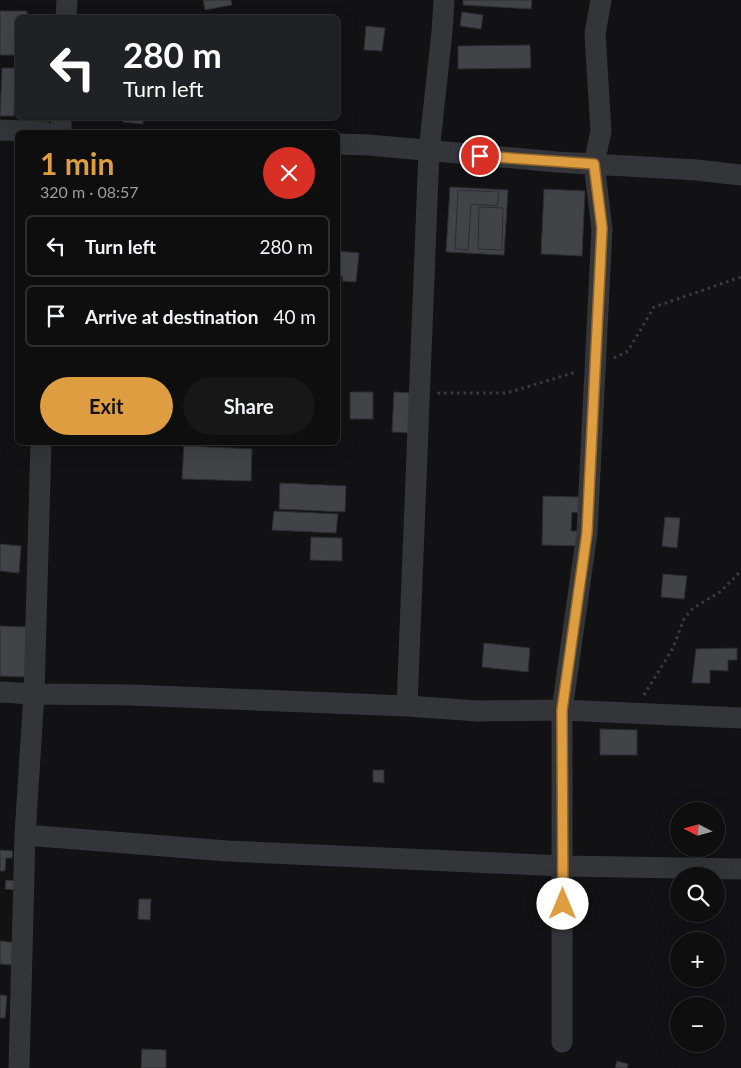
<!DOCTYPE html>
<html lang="en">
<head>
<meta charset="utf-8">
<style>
	body { margin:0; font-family:Lato,sans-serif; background:#171718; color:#f1f3f6; height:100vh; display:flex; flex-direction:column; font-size:19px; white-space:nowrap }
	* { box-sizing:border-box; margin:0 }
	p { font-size:16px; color:#9b9c9e }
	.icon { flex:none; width:28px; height:28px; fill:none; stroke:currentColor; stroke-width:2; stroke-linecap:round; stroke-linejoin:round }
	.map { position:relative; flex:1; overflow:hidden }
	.panel { position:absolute; left:15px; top:130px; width:325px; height:315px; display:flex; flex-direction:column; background:#0e0e0f; border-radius:8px; box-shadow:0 5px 20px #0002,0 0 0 1px #2e2e2f }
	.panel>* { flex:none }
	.top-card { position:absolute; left:15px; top:15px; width:325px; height:105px; border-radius:8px; box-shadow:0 5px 20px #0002,0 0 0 1px #2e2e2f; background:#202124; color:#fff; overflow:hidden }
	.needle { width:32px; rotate:276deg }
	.tools { position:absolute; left:670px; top:802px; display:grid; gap:10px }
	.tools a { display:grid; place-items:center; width:55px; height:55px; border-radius:50%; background:#0e0e0f; box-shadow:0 5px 20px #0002,0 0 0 1px #2e2e2f; font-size:25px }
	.pin { position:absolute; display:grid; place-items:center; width:42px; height:42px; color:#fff; margin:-21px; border:2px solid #fff; border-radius:50%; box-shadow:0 1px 5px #0007 }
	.me { position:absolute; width:55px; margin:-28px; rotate:0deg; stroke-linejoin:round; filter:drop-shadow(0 0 4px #0008) }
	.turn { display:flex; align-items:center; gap:18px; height:105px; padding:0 25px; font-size:22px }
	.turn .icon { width:65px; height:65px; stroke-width:2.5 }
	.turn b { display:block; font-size:35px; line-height:42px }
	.round { display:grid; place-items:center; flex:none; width:52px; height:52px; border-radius:26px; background:#171718 }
	.head { display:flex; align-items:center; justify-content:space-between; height:85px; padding:0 25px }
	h1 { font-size:30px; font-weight:700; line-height:38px; color:#de9d40 }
	.button { display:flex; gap:10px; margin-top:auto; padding:10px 25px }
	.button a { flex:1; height:58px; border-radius:30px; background:#de9d40; color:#111; font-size:20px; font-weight:700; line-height:58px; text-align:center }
	.button a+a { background:#171718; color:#f1f3f6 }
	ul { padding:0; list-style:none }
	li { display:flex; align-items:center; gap:15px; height:62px; margin:0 10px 8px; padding:0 15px; border:2px solid #2e2e2f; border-radius:8px }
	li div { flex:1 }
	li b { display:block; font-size:19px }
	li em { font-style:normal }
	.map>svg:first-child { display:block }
</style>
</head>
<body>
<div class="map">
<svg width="741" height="1068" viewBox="0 0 741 1068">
	<rect width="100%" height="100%" fill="#121214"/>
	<path fill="#414347" stroke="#2d2d2f" d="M203,0H231L232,5L205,10Z
		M463,0H532L531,9L463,5Z
		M0,11H27V18H18V55H0Z
		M462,12L483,15L481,29L460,26Z
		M366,26L385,28L382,51L364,50Z
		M530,45L531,68L458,69V46Z
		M2,68H15L14,116H0Z
		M36,118H49V122L36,121Z
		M123,118H143V124L123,122Z
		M450,187L508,190L504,255L446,252Z
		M544,189L585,191L582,256L541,254Z
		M458,190L499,192L497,206L471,204L468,250L455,249Z
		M479,207L503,208L502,250L478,249Z
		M338,251L359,253L356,282L342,281L343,277L338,276Z
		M350,392H373V419H350Z
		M394,392L411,393L409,433L392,432Z
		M184,446L252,449L251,481L182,479Z
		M280,483L346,486L345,512L279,509Z
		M543,496L580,497V513L572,512L571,531H579L578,546L542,545Z
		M274,511L338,514L336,533L272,530Z
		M665,517L680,518L677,548L662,546Z
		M311,537L342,538V561L310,560Z
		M0,544L21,546L19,573L0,571Z
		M663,574L687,576L684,599L661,597Z
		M0,626L27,627L25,677L0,676Z
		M484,643L530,648L528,672L482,667Z
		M737,648V660H728V671L710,670V683H692L696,649Z
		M600,729L637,730V755H600Z
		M373,770H384V783L373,782Z
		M0,850L13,851L12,858H6L5,871H0Z
		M6,880L17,881L16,890L5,889Z
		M139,899H151L150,920L138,919Z
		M0,941L18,943L16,965L0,964Z
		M0,995L7,996L5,1018H0Z
		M142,1049L166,1050V1068H141Z
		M617,1061L628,1064L627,1068H615Z"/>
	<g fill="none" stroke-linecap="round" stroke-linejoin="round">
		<path stroke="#3a3c3f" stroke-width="3" stroke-dasharray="2.5 4" stroke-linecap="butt" d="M614,358L628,351L654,307L741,277
			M438,394L439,393H507L576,372
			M644,695L673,648L684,619L693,608L720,592L741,571"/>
		<path stroke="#343538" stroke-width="21" d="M66,18L67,0
			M0,130L44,132
			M61,132V118
			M338,144L369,145L557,162L697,170L741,175
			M0,692L34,694L132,695L407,706L477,711L562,710L741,718
			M407,706L429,151L442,32L444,0
			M25,835L227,851L563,866L741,869
			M562,1042V710L587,533L602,229L594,164L601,131L595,34L601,0
			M19,1068L25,835L34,694L41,442"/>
	</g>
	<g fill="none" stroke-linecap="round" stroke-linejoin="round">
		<defs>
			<path id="route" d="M480,156L594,164L602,228L587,533L562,710L563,904"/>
		</defs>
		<use href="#route" stroke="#90662a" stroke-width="12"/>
		<use href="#route" stroke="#de9d40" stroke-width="9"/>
	</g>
</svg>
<div class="tools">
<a><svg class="needle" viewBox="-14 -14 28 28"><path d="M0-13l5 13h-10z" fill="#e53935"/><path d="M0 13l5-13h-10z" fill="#9b9c9e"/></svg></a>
<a><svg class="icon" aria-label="search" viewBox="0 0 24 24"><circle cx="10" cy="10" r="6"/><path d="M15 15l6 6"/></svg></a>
<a>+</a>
<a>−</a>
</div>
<div class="pin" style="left:480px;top:156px;background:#d93025"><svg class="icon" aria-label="arrive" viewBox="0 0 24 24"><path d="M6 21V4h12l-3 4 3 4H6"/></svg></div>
<svg class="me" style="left:563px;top:904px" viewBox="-20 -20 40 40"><circle r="19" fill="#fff"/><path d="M0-13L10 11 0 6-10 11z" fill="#de9d40"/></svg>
<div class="top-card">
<div class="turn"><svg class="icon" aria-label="left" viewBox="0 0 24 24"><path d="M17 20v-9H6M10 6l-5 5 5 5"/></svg><div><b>280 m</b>Turn left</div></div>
</div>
<section class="panel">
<div class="head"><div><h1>1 min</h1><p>320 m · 08:57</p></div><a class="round" style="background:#d93025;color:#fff"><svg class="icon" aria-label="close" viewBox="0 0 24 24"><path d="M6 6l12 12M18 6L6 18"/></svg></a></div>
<ul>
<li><svg class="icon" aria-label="left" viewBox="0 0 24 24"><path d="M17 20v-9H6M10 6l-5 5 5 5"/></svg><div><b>Turn left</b></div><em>280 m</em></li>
<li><svg class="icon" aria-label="arrive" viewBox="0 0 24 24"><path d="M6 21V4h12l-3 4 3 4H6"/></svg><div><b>Arrive at destination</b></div><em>40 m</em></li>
</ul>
<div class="button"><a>Exit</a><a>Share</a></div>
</section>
</div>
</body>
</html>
